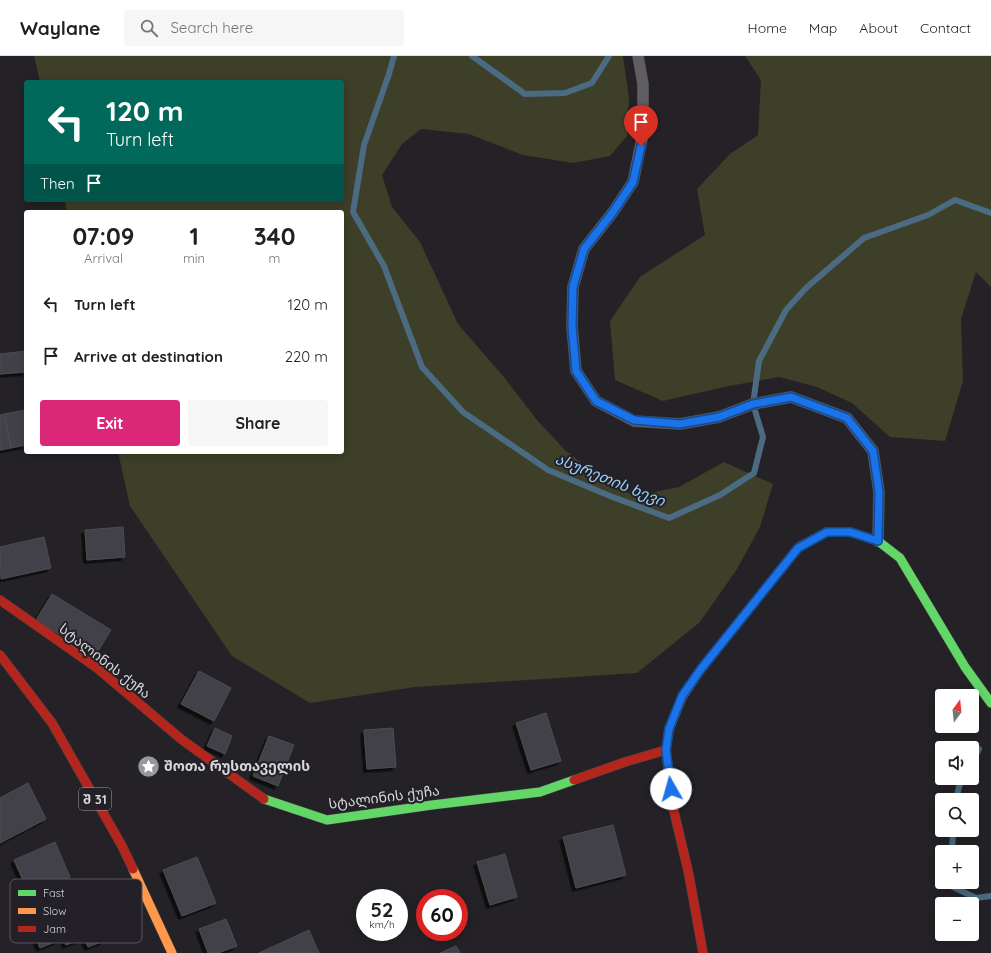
<!DOCTYPE html>
<html lang="en">
<head>
<meta charset="utf-8">
<style>
	body { margin:0; font-family:Quicksand,"Noto Sans Georgian",sans-serif; background:#f6f6f6; color:#202124; height:100vh; display:flex; flex-direction:column; font-size:15px; white-space:nowrap }
	* { box-sizing:border-box; margin:0 }
	p { font-size:13px; color:#757577 }
	.icon { flex:none; width:22px; height:22px; fill:none; stroke:currentColor; stroke-width:2; stroke-linecap:round; stroke-linejoin:round }
	.map { position:relative; flex:1; overflow:hidden }
	.details { position:absolute; left:24px; top:154px; width:320px; height:244px; display:flex; flex-direction:column; background:#fff; border-radius:4px; box-shadow:0 2px 10px #0003 }
	.details>* { flex:none }
	.top-card { position:absolute; left:24px; top:24px; width:320px; height:122px; border-radius:4px; box-shadow:0 2px 10px #0003; background:#00695c; color:#fff; overflow:hidden }
	.needle { width:26px; rotate:15deg }
	.fabs { position:absolute; left:935px; top:633px; display:grid; gap:8px }
	.fabs a { display:grid; place-items:center; width:44px; height:44px; border-radius:4px; background:#fff; box-shadow:0 2px 10px #0003; font-size:20px }
	.speed { position:absolute; left:356px; top:833px; display:flex; gap:8px; font-size:20px; font-weight:700; text-align:center }
	.speed>* { display:grid; place-content:center; width:52px; height:52px; border-radius:50%; background:#fff; box-shadow:0 2px 10px #0003; line-height:1 }
	.speed small { font-size:10px; font-weight:400 }
	.speed .limit { border:6px solid #d22; background:#fff; color:#111 }
	.pin { position:absolute; display:grid; place-items:center; width:34px; height:34px; color:#fff; margin:-41px -17px; border-radius:50% 50% 50% 0; rotate:-45deg; box-shadow:0 0 4px #0007 }
	.pin .icon { rotate:45deg }
	.me { position:absolute; width:44px; margin:-22px; rotate:353deg; stroke-linejoin:round; filter:drop-shadow(0 0 3px #0008) }
	.turn { display:flex; align-items:center; gap:14px; height:84px; padding:0 16px; font-size:18px }
	.turn .icon { width:52px; height:52px; stroke-width:2.5 }
	.turn b { display:block; font-size:28px; line-height:34px }
	.then { display:flex; align-items:center; height:38px; padding:0 16px; background:#0003; gap:8px; font-size:15px }
	.eta { display:flex; justify-content:space-evenly; align-items:center; height:68px; text-align:center }
	.eta b { font-size:24px; font-weight:700; line-height:28px }
	.action { display:flex; gap:8px; margin-top:auto; padding:8px 16px }
	.action a { flex:1; height:46px; border-radius:4px; background:#db2777; color:#fff; font-size:16px; font-weight:700; line-height:46px; text-align:center }
	.action a+a { background:#f6f6f6; color:#202124 }
	ul { padding:0; list-style:none }
	li { display:flex; align-items:center; gap:12px; height:52px; padding:0 16px }
	li div { flex:1 }
	li b { display:block; font-size:15px }
	li em { font-style:normal }
	header { display:flex; align-items:center; gap:24px; box-sizing:border-box; height:56px; padding:0 20px; background:#fff; border-bottom:1px solid #e0e0e0 }
	header strong { font-size:19px }
	nav { display:flex; gap:22px; margin-inline-start:auto; font-size:14px }
	.search { width:280px; height:36px; background:#f6f6f6; display:flex; align-items:center; gap:10px; box-sizing:border-box; padding:0 14px; border-radius:4px; color:#757577; font-size:15px }
	.map>svg:first-child { display:block }
</style>
</head>
<body>
<header>
<strong>Waylane</strong>
<div class="search"><svg class="icon" aria-label="search" viewBox="0 0 24 24"><circle cx="10" cy="10" r="6"/><path d="M15 15l6 6"/></svg>Search here</div>
<nav><a>Home</a><a>Map</a><a>About</a><a>Contact</a></nav>
</header>
<div class="map">
<svg width="991" height="897" viewBox="0 0 991 897">
	<defs>
		<filter id="shadow"><feDropShadow dx="-3.5" dy="3.5" stdDeviation="0" flood-color="#0009"/></filter>
	</defs>
	<rect width="100%" height="100%" fill="#242226"/>
	<path fill="#3d3f28" d="M34,0H623L629,42L627,80L610,100L573,107L523,99L469,78L421,73L402,88L382,119L392,151L420,186L458,268L503,320L537,364L565,394L607,427L635,440L679,431L724,406L773,428L760,471L737,513L700,566L637,617L415,631L310,647L232,600L130,450L118,396H342V156H67L65,144H342V26H40Z
		M745,0H991V231L976,216L961,263L963,325L945,385L890,381L852,347L817,331L779,321L724,331L663,345L615,324L610,265L640,221L705,179L697,133L730,98L758,79L761,24Z"/>
	<g fill="none" stroke-linecap="round" stroke-linejoin="round">
		<path stroke="#4b6b82" stroke-width="6" d="M394,0L389,18L364,89L353,156L384,210L422,311L463,356L548,414L610,440L669,462L720,439L754,417L763,381L753,348L759,305L786,254L806,232L864,182L928,159L955,144L991,157
			M472,0L525,38L565,37L592,27L609,0
			M972,706L979,693
			M956,744L959,731L963,722
			M952,796L953,774
			M951,826V830L976,842L991,840"/>
	</g>
	<path fill="#423f48" stroke="#4e4d50" filter="url(#shadow)" d="M26,295V316L0,318V298Z
		M26,354V389L11,392L4,358Z
		M4,358L11,392L0,394V359Z
		M123,471L125,501L87,504L85,474Z
		M44,481L51,512L1,523L0,491Z
		M52,538L111,574L95,600L36,564Z
		M199,615L231,632L214,665L181,648Z
		M546,657L561,705L531,714L516,667Z
		M215,672L232,680L225,698L207,690Z
		M393,672L396,711L367,713L364,674Z
		M269,680L294,689L278,730L253,720Z
		M28,727L46,763L0,787V742Z
		M613,769L626,819L576,832L563,781Z
		M55,786L70,821L29,838L14,804Z
		M505,798L517,841L490,849L477,806Z
		M197,801L216,847L182,860L163,814Z
		M88,843L104,885L88,891L84,882L66,889L64,882L40,892L29,866Z
		M226,863L237,890L218,897H208L199,873Z
		M309,874L319,897H259Z
		M456,890L460,897H440Z"/>
	<g fill="none" stroke-linecap="round" stroke-linejoin="round">
		<defs>
			<path id="lane" d="M638,0L643,28V78L633,126L613,156L584,193L573,231L572,270L576,315L596,345L634,365L680,368L719,361L753,348L791,341L847,362L873,395L879,436L878,485"/>
			<path id="fast" d="M801,490L827,476H850L878,485L900,502L965,611L991,647
				M264,743L327,764L432,749L540,736L574,724"/>
			<path id="slow" d="M669,719L666,694L669,673L682,641L701,613L798,492L801,490
				M133,813L172,897"/>
			<path id="jam" d="M0,544L97,612L181,683L264,743
				M0,599L52,667L122,790L133,813
				M669,719L672,747L689,819L703,897
				M574,724L625,706L666,694"/>
		</defs>
		<use href="#lane" stroke="#414043" stroke-width="12"/>
		<use href="#fast" stroke="#414043" stroke-width="10"/>
		<use href="#slow" stroke="#414043" stroke-width="10"/>
		<use href="#jam" stroke="#414043" stroke-width="10"/>
		<use href="#lane" stroke="#605e62" stroke-width="11"/>
		<use href="#fast" stroke="#63d668" stroke-width="9"/>
		<use href="#slow" stroke="#ff974d" stroke-width="9"/>
		<use href="#jam" stroke="#b3261e" stroke-width="9"/>
	</g>
	<g fill="none" stroke-linecap="round" stroke-linejoin="round">
		<defs>
			<path id="route" d="M641,90L633,126L613,156L584,193L573,231L572,270L576,315L596,345L634,364L680,368L719,361L753,348L791,341L847,362L873,395L879,436L878,485L850,476H827L798,492L701,613L682,640L669,673L666,694L671,733"/>
		</defs>
		<use href="#route" stroke="#114b97" stroke-width="10"/>
		<use href="#route" stroke="#1a73e8" stroke-width="7"/>
	</g>
	<defs>
		<symbol id="sight-disc" viewBox="-11 -11 22 22"><circle r="9.5" fill="#98979b" stroke="#232127"/><path d="M0-6L1.8-2.2L6-1.7L2.9 1.2L3.7 5.4L0 3.3L-3.7 5.4L-2.9 1.2L-6-1.7L-1.8-2.2Z" fill="#fff"/></symbol>
	</defs>
	<g fill-rule="evenodd">
		<use href="#sight-disc" x="136" y="698" width="25" height="25"/>
	</g>
	<g text-anchor="middle" stroke-width="4" stroke-linejoin="round" paint-order="stroke">
		<rect fill="#232127" stroke="#a1a0a4" stroke-width="1" x="79" y="732" width="32" height="22" rx="3"/>
		<g font-size="13" font-weight="bold" fill="#d7d6da">
			<text x="95" y="748">შ 31</text>
		</g>
		<g font-size="14" fill="#d7d6da" stroke="#232127">
			<text transform="translate(105 605) rotate(38)" y="5">სტალინის ქუჩა</text>
			<text transform="translate(384 741) rotate(-7)" y="5">სტალინის ქუჩა</text>
		</g>
		<g font-size="14" font-weight="bold" fill="#d7d6da" stroke="#232127" text-anchor="start">
			<text x="164" y="715">შოთა რუსთაველის</text>
		</g>
		<g font-size="15" font-style="italic" fill="#97d3fe" stroke="#232127">
			<text transform="translate(610 424) rotate(22)" y="5">ასურეთის ხევი</text>
		</g>
	</g>
	<rect x="10" y="823" width="132" height="64" rx="6" fill="#232127" stroke="#59575d" stroke-width="1"/>
	<rect x="18" y="834" width="18" height="6" fill="#63d668"/>
	<rect x="18" y="852" width="18" height="6" fill="#ff974d"/>
	<rect x="18" y="870" width="18" height="6" fill="#b3261e"/>
	<g font-size="11" fill="#d7d6da">
		<text x="43" y="841">Fast</text>
		<text x="43" y="859">Slow</text>
		<text x="43" y="877">Jam</text>
	</g>
</svg>
<div class="fabs">
<a><svg class="needle" viewBox="-14 -14 28 28"><path d="M0-13l5 13h-10z" fill="#e53935"/><path d="M0 13l5-13h-10z" fill="#757577"/></svg></a>
<a><svg class="icon" aria-label="sound" viewBox="0 0 24 24"><path d="M4 9h4l5-4v14l-5-4H4zM17 9q2 3 0 6"/></svg></a>
<a><svg class="icon" aria-label="search" viewBox="0 0 24 24"><circle cx="10" cy="10" r="6"/><path d="M15 15l6 6"/></svg></a>
<a>+</a>
<a>−</a>
</div>
<div class="speed"><div>52<small>km/h</small></div><div class="limit">60</div></div>
<div class="pin" style="left:641px;top:90px;background:#d93025"><svg class="icon" aria-label="arrive" viewBox="0 0 24 24"><path d="M6 21V4h12l-3 4 3 4H6"/></svg></div>
<svg class="me" style="left:671px;top:733px" viewBox="-20 -20 40 40"><circle r="19" fill="#fff"/><path d="M0-13L10 11 0 6-10 11z" fill="#1a73e8"/></svg>
<div class="top-card">
<div class="turn"><svg class="icon" aria-label="left" viewBox="0 0 24 24"><path d="M17 20v-9H6M10 6l-5 5 5 5"/></svg><div><b>120 m</b>Turn left</div></div>
<div class="then">Then<svg class="icon" aria-label="arrive" viewBox="0 0 24 24"><path d="M6 21V4h12l-3 4 3 4H6"/></svg></div>
</div>
<section class="details">
<div class="eta">
<div><b>07:09</b><p>Arrival</p></div>
<div><b>1</b><p>min</p></div>
<div><b>340</b><p>m</p></div>
</div>
<ul>
<li><svg class="icon" aria-label="left" viewBox="0 0 24 24"><path d="M17 20v-9H6M10 6l-5 5 5 5"/></svg><div><b>Turn left</b></div><em>120 m</em></li>
<li><svg class="icon" aria-label="arrive" viewBox="0 0 24 24"><path d="M6 21V4h12l-3 4 3 4H6"/></svg><div><b>Arrive at destination</b></div><em>220 m</em></li>
</ul>
<div class="action"><a>Exit</a><a>Share</a></div>
</section>
</div>
</body>
</html>
